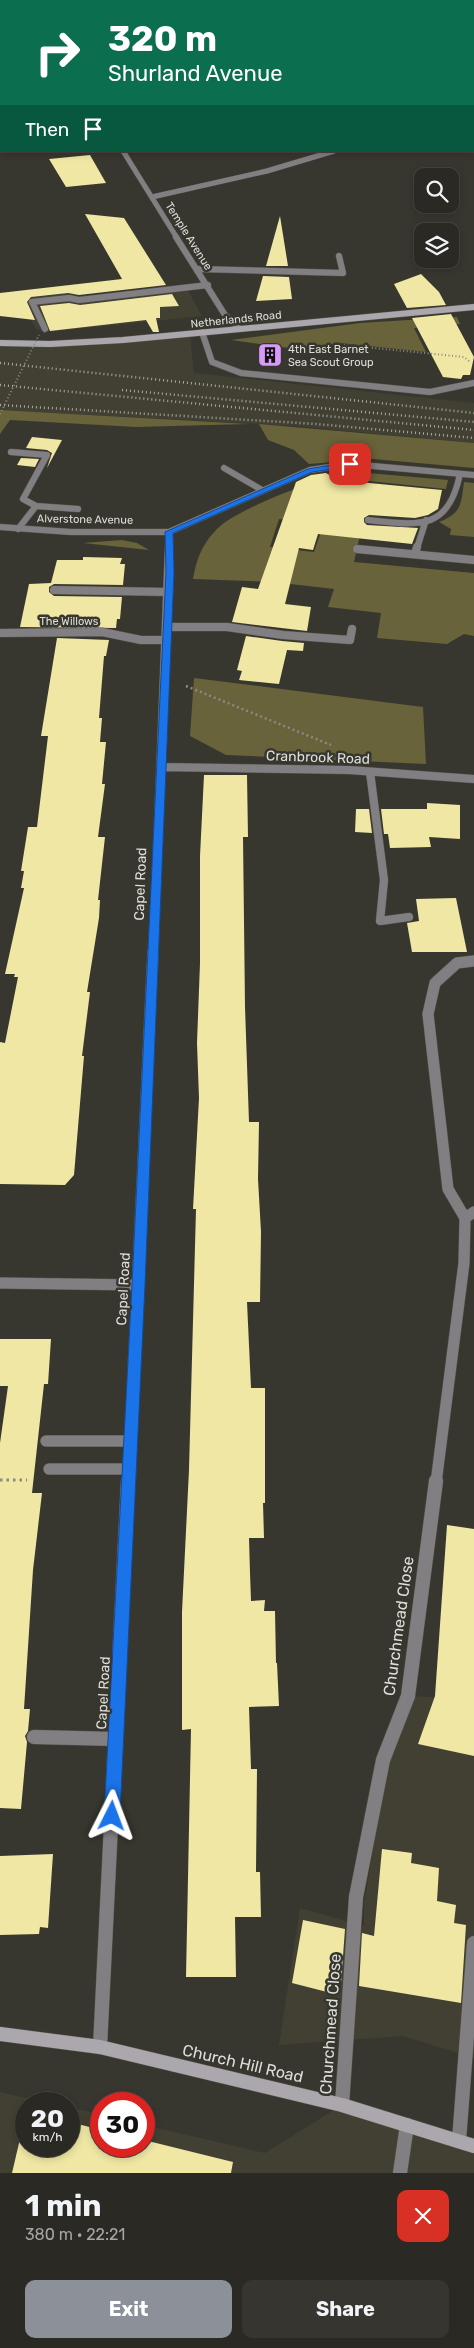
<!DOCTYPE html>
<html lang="en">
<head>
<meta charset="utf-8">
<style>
	body { margin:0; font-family:Rubik,sans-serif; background:#363530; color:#f1f3f6; height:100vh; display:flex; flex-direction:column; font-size:19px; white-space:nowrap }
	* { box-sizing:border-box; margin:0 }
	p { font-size:16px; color:#a5a6a6 }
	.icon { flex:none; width:28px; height:28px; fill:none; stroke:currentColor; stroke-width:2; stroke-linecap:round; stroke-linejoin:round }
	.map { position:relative; height:2173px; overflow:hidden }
	.sheet { display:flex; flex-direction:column; background:#2a2923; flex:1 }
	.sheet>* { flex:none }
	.guide { position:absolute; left:0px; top:0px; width:475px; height:152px; box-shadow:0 2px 8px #0003,0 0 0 1px #464541; background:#0b6e4f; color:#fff; overflow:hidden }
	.fabs { position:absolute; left:414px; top:168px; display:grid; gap:10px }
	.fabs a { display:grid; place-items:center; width:45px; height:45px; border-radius:10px; background:#2a2923; box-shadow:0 2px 8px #0003,0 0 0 1px #464541; font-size:25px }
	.speed { position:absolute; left:15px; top:2092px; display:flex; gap:10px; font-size:25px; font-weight:700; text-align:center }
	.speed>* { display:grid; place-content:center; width:65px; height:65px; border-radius:50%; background:#2a2923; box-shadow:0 2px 8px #0003,0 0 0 1px #464541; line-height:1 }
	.speed small { font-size:12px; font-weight:400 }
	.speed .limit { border:8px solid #d22; background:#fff; color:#111 }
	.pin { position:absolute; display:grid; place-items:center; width:42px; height:42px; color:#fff; margin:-21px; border-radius:10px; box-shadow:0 2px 8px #0006 }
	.me { position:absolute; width:55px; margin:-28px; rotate:3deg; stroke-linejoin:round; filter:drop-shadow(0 0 4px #0008) }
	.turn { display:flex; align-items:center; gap:18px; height:105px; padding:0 25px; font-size:22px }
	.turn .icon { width:65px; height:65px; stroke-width:2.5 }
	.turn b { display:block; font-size:35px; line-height:42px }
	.then { display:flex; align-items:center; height:48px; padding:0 25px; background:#0003; gap:10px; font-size:19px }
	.round { display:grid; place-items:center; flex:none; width:52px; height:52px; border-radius:10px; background:#363530 }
	.head { display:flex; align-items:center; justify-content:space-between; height:85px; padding:0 25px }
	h1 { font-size:30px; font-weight:700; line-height:38px }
	.primary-button { display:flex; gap:10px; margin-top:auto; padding:10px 25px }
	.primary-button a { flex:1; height:58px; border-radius:10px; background:#8c9099; color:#fff; font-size:20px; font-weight:700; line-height:58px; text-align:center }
	.primary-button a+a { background:#363530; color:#f1f3f6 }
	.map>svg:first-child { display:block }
</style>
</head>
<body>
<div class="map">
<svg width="474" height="2173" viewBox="0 0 474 2173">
	<rect width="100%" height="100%" fill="#38372f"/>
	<path fill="#424032" d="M66,285L69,296L78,297L185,285L202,316L47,332L36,329L14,291Z
		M190,334L194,373L474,403V443L296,426L0,410V343L44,345Z
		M413,1696L474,1700V2058L403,2036L279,2045L300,1908L364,1926V1905L387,1763Z
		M0,2092L52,2104H26V2146H69V2107L101,2115V2146H144V2125L265,2153L342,2105L474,2146V2173H0Z"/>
	<path fill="#68633a" d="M457,317L460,324L414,328L426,352L340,343L296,349L231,340L360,323Z
		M0,410L249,424L136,427L10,420L0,434Z
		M259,424L474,443V468L373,459L309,464L294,450L268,440Z
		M368,473L448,480L446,489L350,479L344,501L297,521L279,519L270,547L314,552L323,526L366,508L354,562L474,573V636L464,634L447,644L377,638L381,613L328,607L334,589L273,582L193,579C197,558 202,544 218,528C238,509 313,480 341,475C350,473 359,473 368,473Z
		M464,482L474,483V537L450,535L451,529L439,522C462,513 461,504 464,482Z
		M122,540L137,543L149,550L83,543Z
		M194,678L423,707L426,764L226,755L190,736Z"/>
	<path fill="#efe7a3" d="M90,155L106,183L66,187L49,159Z
		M85,214L124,218L166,285L79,295L68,293L31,297L27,302L35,320L0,316V293L122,279Z
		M280,216L288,266H266Z
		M421,274L439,292L446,305L407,308L394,284Z
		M263,276L289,277L292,299L256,301Z
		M172,294L179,306L160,307V318H156L159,332H153L146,320L50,331L40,306L69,303L80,305Z
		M451,314L474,357L470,375H463L461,379L443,377L412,318Z
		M32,437L62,440L47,468L52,453L47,450L26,448Z
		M21,458L39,459L35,467L17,465Z
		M326,473L338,480L442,490L438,509L428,515L415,518L369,515L364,518V522L367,525L418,528L412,544L318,534L313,550L299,548L285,604L311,607L307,631L232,622L242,587L258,589L296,482L311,475Z
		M83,557L122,558L120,564H125L123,585L54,584L49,587V592L54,596L122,597L120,619H117L116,628L20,627L29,584L51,583L57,560H83Z
		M246,636L282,641L304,643L303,651L287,650L279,684L239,680L242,671L237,670Z
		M57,638L109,640L106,656H104L99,718H102L100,742H106L102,784H105L98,837H105L98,900H100L99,918L87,992H90L82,1056H84L74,1175L65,1185L0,1184V1042L5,1043L18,977H14L15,974H5L24,888H21L24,871H21L28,827H37L48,736H41Z
		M204,775H247L248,837H243L245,1007L249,1122H259L258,1179L261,1232L260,1302H247L251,1388H265V1503H263L264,1538H249L250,1573L251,1601L265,1600L264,1611H275L276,1663H277L279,1706L249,1707L251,1769H257L256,1872H260L261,1917H235L236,1977H186L191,1729L182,1730V1612L189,1470L196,1209H193L199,1098L197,1043L200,963V856Z
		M427,803L460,805V839L429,837L431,847L390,848L388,834H384L381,809H427Z
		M356,809H369L372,833L355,832Z
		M456,898L467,952H412L407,923L419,921L416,899Z
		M0,1339H51L48,1384H44L32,1493H42L33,1570L24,1709H30L28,1731L25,1736L27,1742L21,1809L0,1808V1443L8,1386H0Z
		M447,1525L474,1529V1756L418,1744L435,1696Z
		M382,1849L412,1853L411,1863L439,1868L437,1901L456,1905L454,1923L466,1925L461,2003L359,1986L362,1933L374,1936Z
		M53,1854L48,1928L40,1927L39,1934L0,1935V1856Z
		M303,1920L345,1929L341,1983L329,1981L327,1992L292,1983Z
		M74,2123L101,2130V2146H144V2140L233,2162L231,2173H12L23,2126L26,2127V2146H69V2138H71Z"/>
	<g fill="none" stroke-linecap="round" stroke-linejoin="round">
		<defs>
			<path id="lane-far3" d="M198,269L343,273L339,256
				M45,329L32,302L69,298L79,300L208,285
				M11,452L47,455L23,499L36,506L18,529
				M224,468L262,490
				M36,506L78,509
				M368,520C418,525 448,532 460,474
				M417,548L426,520"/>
			<path id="lane-far2" d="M357,549L474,560
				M415,554L417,547
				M54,590L169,592
				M167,627H227L283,635L350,640L352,629
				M0,633L102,632L141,640H166
				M370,772L384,880L380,921L409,917"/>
			<path id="lane-far1" d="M465,1218L448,1189L428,1014L435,983L457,963L474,961
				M46,1441H131
				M49,1469H129"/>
			<path id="lane" d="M34,1737L116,1739
				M459,2141L474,1943
				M400,2173L407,2125"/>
			<path id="street-far4" d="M123,151L177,238
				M152,197L267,171L334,151"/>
			<path id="street-far3" d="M176,237L225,315L239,328
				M202,332L212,362L241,373L430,392L474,383
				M0,527L71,532H169L310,470L350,464L474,475
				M169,532V548"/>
			<path id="street-far2" d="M161,767L349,770L474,779
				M153,953L169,547"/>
			<path id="street-far1" d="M0,1283L138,1285
				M128,1483L153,952
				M436,1483L464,1263L465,1218L474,1212"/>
			<path id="street" d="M100,2047L128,1481
				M342,2105L356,1897L383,1760L408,1696L436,1481"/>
			<path id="secondary-far1" d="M0,343L50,344L123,340L474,307"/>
			<path id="secondary" d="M0,2034L100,2047L342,2105L474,2146"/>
		</defs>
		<use href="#lane-far3" stroke="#56554e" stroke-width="7"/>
		<use href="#lane-far2" stroke="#56554e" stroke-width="9"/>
		<use href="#lane-far1" stroke="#56554e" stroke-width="12"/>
		<use href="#lane" stroke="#56554e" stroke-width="15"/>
		<use href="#street-far4" stroke="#56554e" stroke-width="5.5"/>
		<use href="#street-far3" stroke="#56554e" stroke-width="7"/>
		<use href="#street-far2" stroke="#56554e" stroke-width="9"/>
		<use href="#street-far1" stroke="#56554e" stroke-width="12"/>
		<use href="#street" stroke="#56554e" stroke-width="15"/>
		<use href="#secondary-far1" stroke="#56554e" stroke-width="7"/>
		<use href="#secondary" stroke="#56554e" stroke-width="15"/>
		<path stroke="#8b8a84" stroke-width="2" stroke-dasharray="1 2.5" stroke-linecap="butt" d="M344,345L464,357L469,361"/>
		<path stroke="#8b8a84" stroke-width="2.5" stroke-dasharray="2 3" stroke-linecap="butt" d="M186,686L331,745"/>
		<path stroke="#8b8a84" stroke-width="3" stroke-dasharray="2.5 4" stroke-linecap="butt" d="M0,1480H27"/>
		<use href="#lane-far3" stroke="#817f82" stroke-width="6"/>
		<use href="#lane-far2" stroke="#817f82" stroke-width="8"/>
		<use href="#lane-far1" stroke="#817f82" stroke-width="11"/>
		<use href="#lane" stroke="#817f82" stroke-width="14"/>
		<use href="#street-far4" stroke="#817f82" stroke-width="5"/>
		<use href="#street-far3" stroke="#817f82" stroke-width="6"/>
		<use href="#street-far2" stroke="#817f82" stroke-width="8"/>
		<use href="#street-far1" stroke="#817f82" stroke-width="11"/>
		<use href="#street" stroke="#817f82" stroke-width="14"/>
		<use href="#secondary-far1" stroke="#aba7ad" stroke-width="6"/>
		<use href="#secondary" stroke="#aba7ad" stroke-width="14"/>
		<path stroke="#a9a9a3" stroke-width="2.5" stroke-dasharray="1 3" stroke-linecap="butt" d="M0,363L474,413
			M0,385L474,430
			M122,390L474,422
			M0,405L316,424L474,438"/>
		<path stroke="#8b8a84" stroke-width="2" stroke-dasharray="1 2.5" stroke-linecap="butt" d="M0,414L39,335"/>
	</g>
	<path fill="#1a73e8" stroke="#114b97" d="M350,462L354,464L353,466L312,472L173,533L174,572L145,1285L120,1816L117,1822L112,1824L106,1822L104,1816L132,1285L166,572L165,532L308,469Z"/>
	<defs>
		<symbol id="building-square" viewBox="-11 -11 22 22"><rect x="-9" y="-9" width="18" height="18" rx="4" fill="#d89af8" stroke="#38372f"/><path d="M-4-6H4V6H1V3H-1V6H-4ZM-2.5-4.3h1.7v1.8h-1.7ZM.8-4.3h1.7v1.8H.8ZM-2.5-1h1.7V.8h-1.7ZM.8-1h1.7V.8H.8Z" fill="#111"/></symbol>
	</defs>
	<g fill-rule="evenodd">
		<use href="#building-square" x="256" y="341" width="28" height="28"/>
	</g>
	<g text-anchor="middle" stroke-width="5" stroke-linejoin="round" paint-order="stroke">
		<g font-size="11" fill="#dfdfda" stroke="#38372f">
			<text transform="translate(189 236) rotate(58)" y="4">Temple Avenue</text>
			<text transform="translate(236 319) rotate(-6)" y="4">Netherlands Road</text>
			<text transform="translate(85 519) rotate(1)" y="4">Alverstone Avenue</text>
			<text x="69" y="625">The Willows</text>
		</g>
		<g font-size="11" fill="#dfdfda" stroke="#38372f" text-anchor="start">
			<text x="288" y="353">4th East Barnet<tspan x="288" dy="13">Sea Scout Group</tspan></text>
		</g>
		<g font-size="14" fill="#dfdfda" stroke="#38372f">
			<text transform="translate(318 757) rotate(2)" y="5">Cranbrook Road</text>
			<text transform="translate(140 884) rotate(-88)" y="5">Capel Road</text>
			<text transform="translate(123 1289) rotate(-87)" y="5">Capel Road</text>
			<text transform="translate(103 1693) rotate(-87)" y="5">Capel Road</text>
		</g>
		<g font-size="16" fill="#dfdfda" stroke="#38372f">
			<text transform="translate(398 1626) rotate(-82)" y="6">Churchmead Close</text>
			<text transform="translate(330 2024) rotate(-86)" y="6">Churchmead Close</text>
			<text transform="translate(243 2063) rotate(13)" y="6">Church Hill Road</text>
		</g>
	</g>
</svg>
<div class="fabs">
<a><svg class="icon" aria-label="search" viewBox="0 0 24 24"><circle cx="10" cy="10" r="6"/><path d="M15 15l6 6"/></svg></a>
<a><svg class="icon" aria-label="layers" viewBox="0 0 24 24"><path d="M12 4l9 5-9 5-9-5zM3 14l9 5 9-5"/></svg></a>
</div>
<div class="speed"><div>20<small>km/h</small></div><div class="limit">30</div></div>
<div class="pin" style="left:350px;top:464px;background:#d93025"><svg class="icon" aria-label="arrive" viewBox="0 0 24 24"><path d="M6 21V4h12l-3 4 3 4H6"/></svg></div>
<svg class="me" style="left:112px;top:1816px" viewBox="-20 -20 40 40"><path d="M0-17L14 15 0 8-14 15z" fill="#1a73e8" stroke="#fff" stroke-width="4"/></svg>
<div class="guide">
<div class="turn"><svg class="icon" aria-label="right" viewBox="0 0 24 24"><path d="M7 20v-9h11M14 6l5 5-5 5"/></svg><div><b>320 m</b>Shurland Avenue</div></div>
<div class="then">Then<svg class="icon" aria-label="arrive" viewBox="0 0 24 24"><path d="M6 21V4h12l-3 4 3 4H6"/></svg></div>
</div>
</div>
<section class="sheet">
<div class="head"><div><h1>1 min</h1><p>380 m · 22:21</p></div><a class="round" style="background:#d93025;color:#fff"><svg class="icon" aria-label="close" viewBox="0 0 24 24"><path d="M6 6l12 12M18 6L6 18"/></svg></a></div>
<div class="primary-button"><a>Exit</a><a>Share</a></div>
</section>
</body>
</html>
